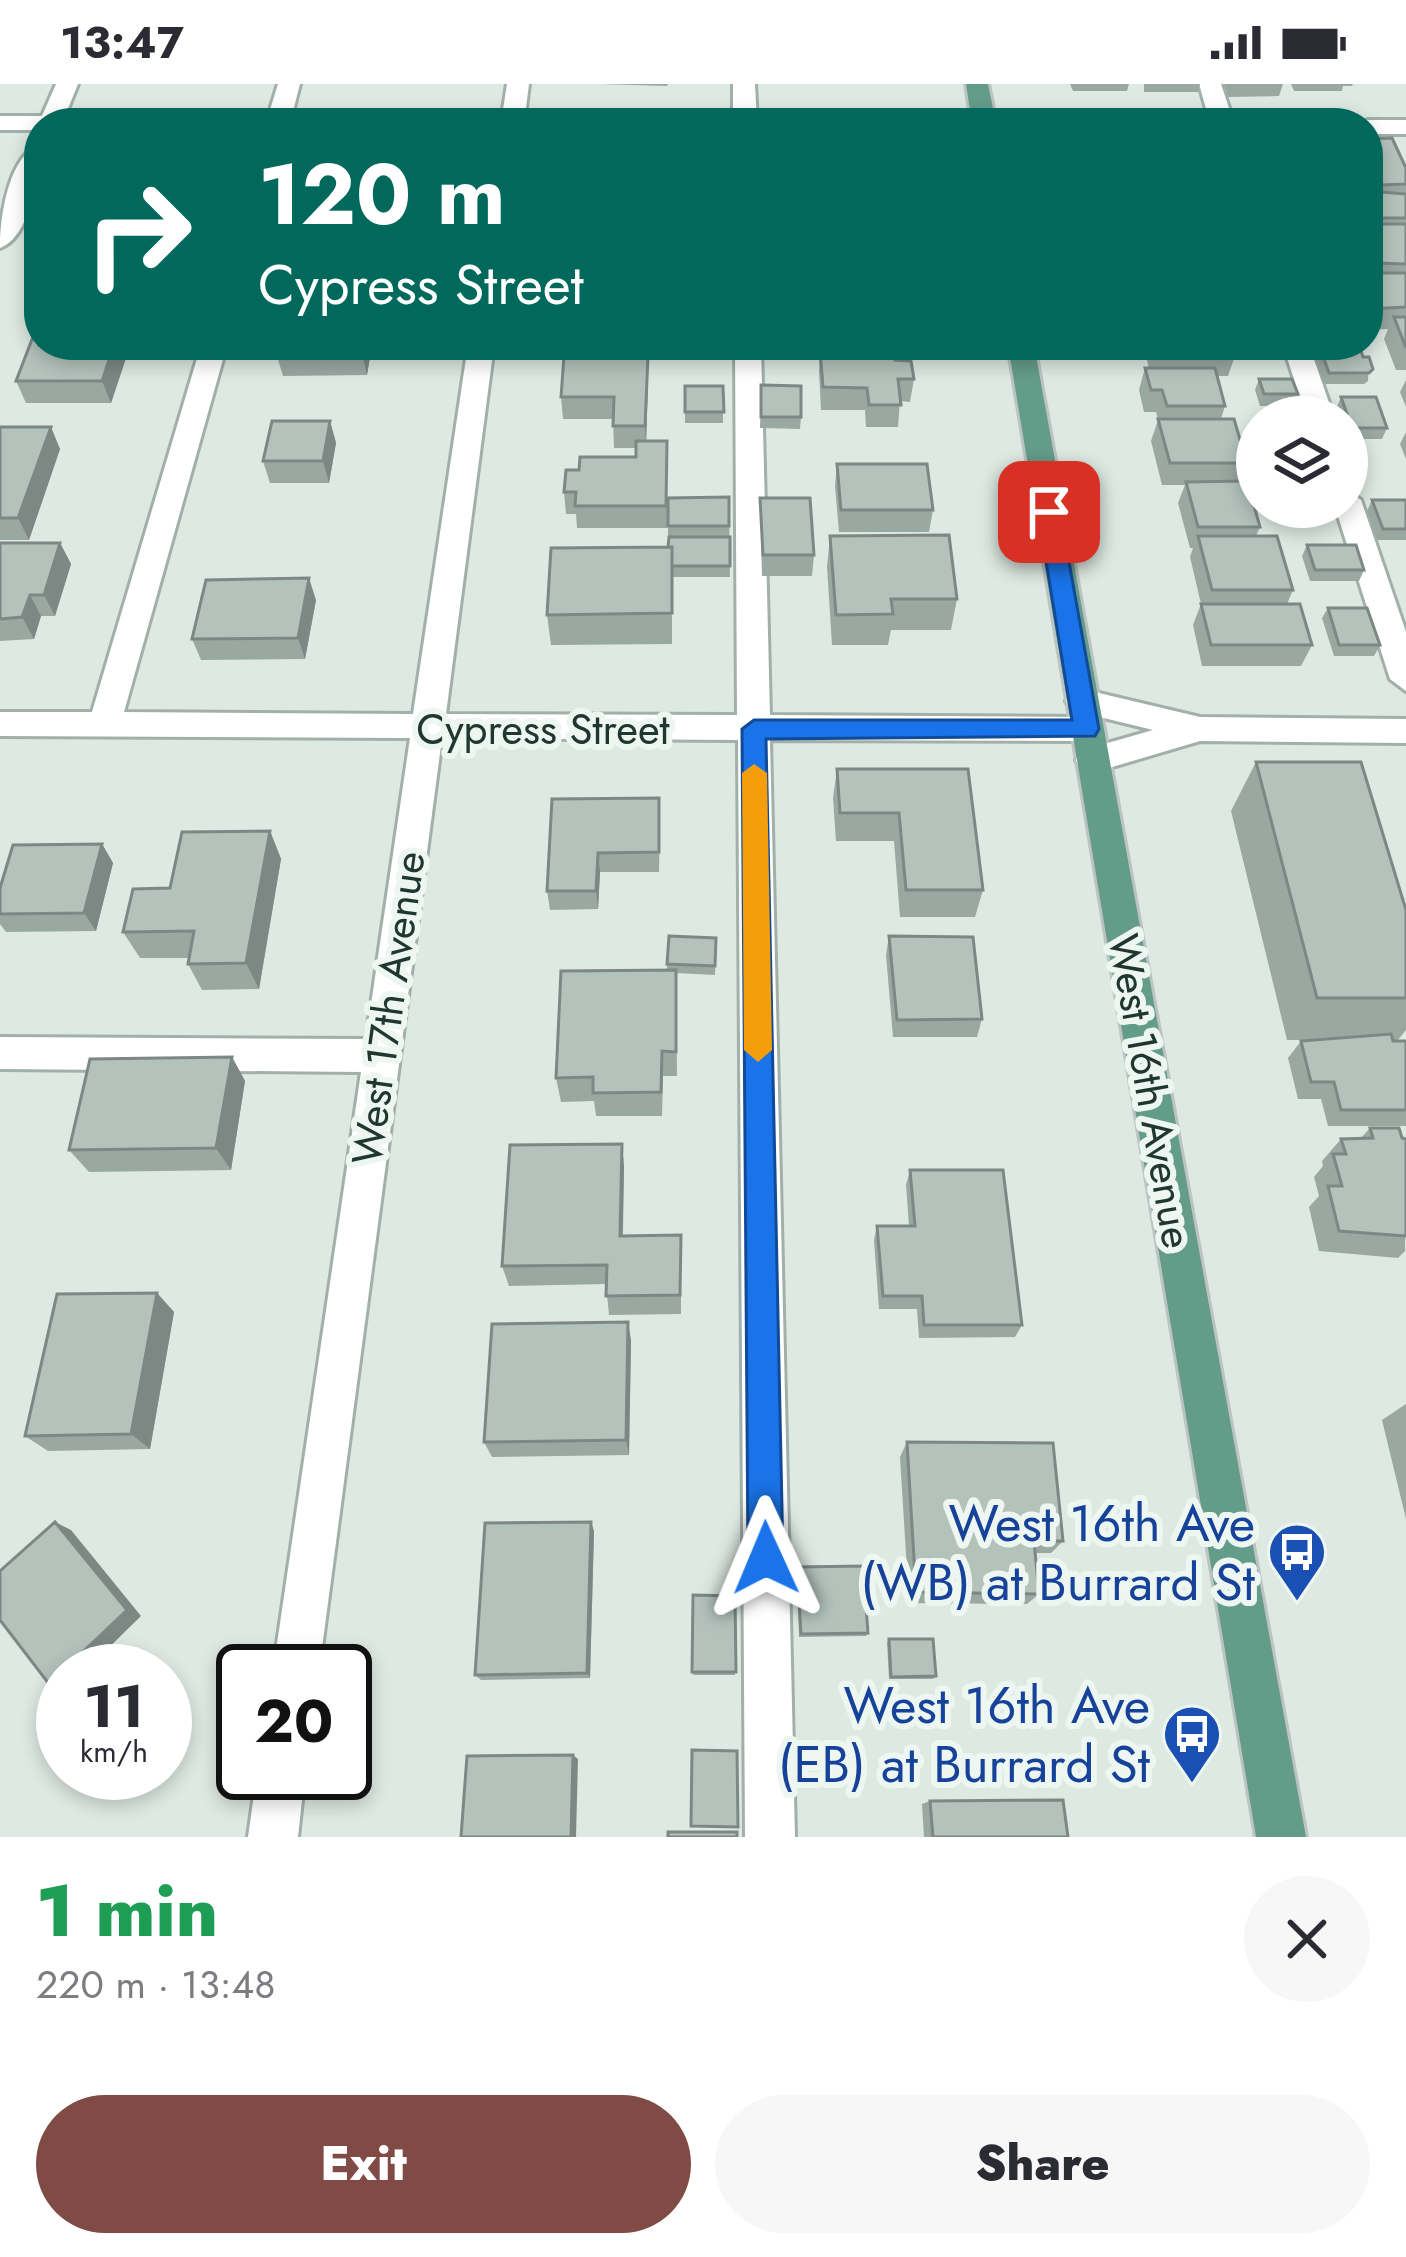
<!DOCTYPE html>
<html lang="en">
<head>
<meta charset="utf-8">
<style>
	body { margin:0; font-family:Jost,sans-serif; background:#f7f7f7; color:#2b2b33; height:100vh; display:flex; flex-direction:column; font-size:45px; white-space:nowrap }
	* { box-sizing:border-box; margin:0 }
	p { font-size:39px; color:#7c7c81 }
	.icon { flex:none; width:66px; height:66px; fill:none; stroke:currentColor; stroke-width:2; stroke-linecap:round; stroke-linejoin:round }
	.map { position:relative; height:1753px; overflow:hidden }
	.panel { display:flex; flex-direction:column; background:#fff; flex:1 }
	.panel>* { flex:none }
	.hud { position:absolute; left:24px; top:24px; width:1359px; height:252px; border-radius:48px; box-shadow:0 6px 18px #0003; background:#00695c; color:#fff; overflow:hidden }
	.buttons { position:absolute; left:1236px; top:312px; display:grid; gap:24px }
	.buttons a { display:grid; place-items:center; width:132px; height:132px; border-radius:50%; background:#fff; box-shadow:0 6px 18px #0003; font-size:60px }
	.speed { position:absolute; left:36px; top:1560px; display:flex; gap:24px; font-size:60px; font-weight:700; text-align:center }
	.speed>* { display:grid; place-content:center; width:156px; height:156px; border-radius:50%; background:#fff; box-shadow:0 6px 18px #0003; line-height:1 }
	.speed small { font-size:30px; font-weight:400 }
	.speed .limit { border:6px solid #111; border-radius:18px; background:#fff; color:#111 }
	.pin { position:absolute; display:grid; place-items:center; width:102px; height:102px; color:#fff; margin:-51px; border-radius:24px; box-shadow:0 6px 18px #0006 }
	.me { position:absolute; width:132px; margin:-66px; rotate:359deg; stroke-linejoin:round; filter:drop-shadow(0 0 9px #0008) }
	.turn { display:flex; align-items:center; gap:42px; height:252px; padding:0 36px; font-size:54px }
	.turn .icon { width:156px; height:156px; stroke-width:2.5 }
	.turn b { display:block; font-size:84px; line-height:102px }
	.round { display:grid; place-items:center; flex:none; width:126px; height:126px; border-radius:63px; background:#f7f7f7 }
	.summary { display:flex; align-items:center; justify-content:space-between; height:204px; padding:0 36px }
	h1 { font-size:72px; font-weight:800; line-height:90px; color:#1e9e55 }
	.button { display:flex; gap:24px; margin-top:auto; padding:24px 36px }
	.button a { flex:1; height:138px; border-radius:72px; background:#814b45; color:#fff; font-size:48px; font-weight:800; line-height:138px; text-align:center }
	.button a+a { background:#f7f7f7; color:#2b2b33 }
	.status { display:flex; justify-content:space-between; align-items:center; height:84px; padding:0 60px; background:#fff; direction:ltr }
	.status svg { height:33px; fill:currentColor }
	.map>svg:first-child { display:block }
</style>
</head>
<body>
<div class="status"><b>13:47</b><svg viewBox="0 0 49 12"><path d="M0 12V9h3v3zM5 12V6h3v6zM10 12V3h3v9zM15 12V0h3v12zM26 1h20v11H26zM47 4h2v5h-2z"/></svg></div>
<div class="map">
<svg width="1406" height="1753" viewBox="0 0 1406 1753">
	<rect width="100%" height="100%" fill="#dee9e3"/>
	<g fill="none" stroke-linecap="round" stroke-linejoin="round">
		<defs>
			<path id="minor" d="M56,0H78L65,32H139L151,39H39V46H0V32H42Z
				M278,0H300L290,39H266Z
				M507,0H529L525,32H596L608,39H392L404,32H502Z
				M733,0H755L757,39H733Z
				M1199,0H1221L1234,39H1210Z
				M1368,36H1406V50H1368V39H1359Z
				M39,61C39,89 31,153 0,164C0,134 8,73 39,61Z
				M201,261H227L124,628L413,630L468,261H494L446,630L737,631L735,261H761L770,631L1086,633L1102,645L1086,657L770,656L795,1753H745L738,656L442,654L319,1587H273L361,988L0,985V953L366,955L410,654L0,652V628H92Z
				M1283,261H1309L1334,333H1306Z
				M1347,406L1361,416L1406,548V607L1390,595L1335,423H1347Z
				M1082,605L1200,633L1406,635V659L1200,657L1092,689L1080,685L1076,676L1080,667L1153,646L1071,626L1066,617Z
				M257,1689H305L298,1753H248Z"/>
			<path id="major" d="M966,0H988L996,39H972Z
				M1008,261H1034L1306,1753H1256Z"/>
		</defs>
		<use href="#minor" stroke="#a1b0a9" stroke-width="6"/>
		<use href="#major" stroke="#bcc3c1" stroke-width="6"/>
		<use href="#minor" fill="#fff" fill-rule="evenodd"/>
		<use href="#major" fill="#649c8a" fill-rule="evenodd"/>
	</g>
	<path fill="#9aa8a2" d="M601,0H668L667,2Z
		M1070,0H1129L1127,7H1073Z
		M1144,0H1200L1198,8H1144Z
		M1224,0H1283L1279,12L1228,13Z
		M1291,0H1353L1352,2H1343L1342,7H1294Z
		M1368,55L1406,100V286H1396L1384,255L1388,245L1368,246Z
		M372,261L367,291L283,292L276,269Z
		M864,261H893L895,276L914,295L910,318L900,317L898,343H866L865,326H821L819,288L820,266H864Z
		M1143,261H1234L1236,269L1228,292H1217L1225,322L1221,335L1247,379L1240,397L1260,443L1256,452L1293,506L1287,520L1312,561L1301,582H1202L1193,541L1201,520L1190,473L1193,464H1190L1178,419L1185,401H1162L1151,357L1158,336L1156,328H1144L1139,306L1145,284H1149Z
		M1316,261H1359L1363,273H1369L1368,297L1364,300H1324L1313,268Z
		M128,268L111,319H26L16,297Z
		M648,294L646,357H667V444H577L576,430H566L564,408L579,386L636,373V364H614L613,335H563L561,313Z
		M1259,295L1298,310L1293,322H1260L1255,306Z
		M1406,296V323L1400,308Z
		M761,301L801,333L800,345L760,344Z
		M685,302H723V339H685Z
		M1341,313L1387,344L1382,355H1347V333H1340L1336,325Z
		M330,337L336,359L329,399H270L263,377Z
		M0,343L60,365L29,456H0Z
		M1406,348V375L1400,360Z
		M837,380L933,426L929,448H839L835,402Z
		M729,413L730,493H672V560L551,561L547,531L668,463V414Z
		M760,414L814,471L812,492H762Z
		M1372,416H1406V456H1377L1367,427Z
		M830,452L957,515L951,546H891L888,561H832L827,483Z
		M0,459H60L71,480L55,532H41L34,555L0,557Z
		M1307,461L1364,486L1359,497H1310L1302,472Z
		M316,516L305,575L201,576L192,555Z
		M1328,524L1380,561L1374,572H1334L1322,534Z
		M1256,678L1406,826V946L1398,956L1406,957V1042H1328L1321,1015H1298L1288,974L1301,957L1304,956H1287L1231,727Z
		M837,685H968L983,806L975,833H900L894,757H836L833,714Z
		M552,715L660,734L659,788H600L598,825L550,826L547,807Z
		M270,747L281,775L259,905L202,906L188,880L189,874H140L123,848L170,804Z
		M102,760L113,779L96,847L6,848L0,840V804Z
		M889,852L982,935L977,953H893L886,871Z
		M716,854L715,891L676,889L677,992H663L662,1032H596L594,1017L561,1018L556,994L667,886V880Z
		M232,973L245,997L231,1086L89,1088L69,1066Z
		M1370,1044L1402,1054L1406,1053L1405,1167L1398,1174L1319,1167L1309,1123L1319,1112L1314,1093L1323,1082L1322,1077L1341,1055H1360Z
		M622,1060L624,1083L623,1152L681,1151V1230L609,1231L606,1200L509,1202L502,1182Z
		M910,1086L1022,1241L1015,1253L919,1254L917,1225H879L874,1156L877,1142H909L906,1101Z
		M157,1209L174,1228L150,1365L48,1367L25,1352Z
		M631,1256L629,1371L492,1373L484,1358Z
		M1406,1320V1435L1382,1336Z
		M907,1358L1063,1457L1051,1469H1035L1039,1510L1027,1520L909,1519L900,1373Z
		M594,1447L590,1594L481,1596L475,1591Z
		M797,1483L868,1549L866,1552L799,1553Z
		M693,1511L735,1512V1591H693Z
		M889,1555L936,1592L933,1595H889L887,1558Z
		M930,1717L1068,1753H924L922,1720Z"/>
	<path fill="#7d8884" d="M114,261H125L128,268L111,319L102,297Z
		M364,261H372L367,291L362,269Z
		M648,272V294L646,364L645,342Z
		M330,337L336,359L329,399L323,377Z
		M51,343L60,365L29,456L18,434Z
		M60,459L71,480L55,532L44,511Z
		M309,494L316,516L305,575L298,554Z
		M30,511L41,532L34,555L22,533Z
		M270,747L281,775L259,905L246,879Z
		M102,760L113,779L96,847L84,829Z
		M598,769L600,788L598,825L596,807Z
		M232,973L245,997L231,1086L216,1064Z
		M622,1060L624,1083L622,1172L620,1152Z
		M157,1209L174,1228L150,1365L131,1350Z
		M628,1238L631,1256L629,1371L626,1356Z
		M55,1438L71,1446L141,1532L85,1587H63V1604L49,1600Z
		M591,1438L594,1447L590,1594L587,1589Z
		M573,1671L578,1675L576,1753H571Z"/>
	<path fill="#b3c3bc" stroke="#7d8884" stroke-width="3" d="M1392,54L1406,84V100L1380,101L1378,94H1368V55Z
		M1368,107L1406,110V134H1368Z
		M1368,140H1406V180L1377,179L1368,158Z
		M1368,189H1406V223L1368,225Z
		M1394,233H1406V264Z
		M36,245H39V261H114L102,297H16Z
		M278,261H364L362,269H276Z
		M866,261H893L895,276L911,277L914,295H898L901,321H869L867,304L823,303L820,266H866Z
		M1155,261H1234L1236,269H1157Z
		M1319,261H1359L1363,273H1369L1373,285L1369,289H1329Z
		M564,272H648L645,342H613L614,313H561Z
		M1145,284H1215L1225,322H1167L1162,306H1151Z
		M1259,295H1292L1298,310H1264Z
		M761,301L801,302V333H761Z
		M685,302H723L724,328H685Z
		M1341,313H1376L1387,344H1352Z
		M1158,335H1234L1247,379H1170Z
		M272,337H330L323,377H263Z
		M0,343H51L18,434H0Z
		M636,357H667L666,422H575L576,408H564L566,386H579L580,373H636Z
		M837,380H927L933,426H841Z
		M1247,397L1260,443H1198L1186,398Z
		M729,413V442H668V414Z
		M760,414H810L814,471H763Z
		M1372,416H1406V445H1383Z
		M949,451L957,515H891L893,530L836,531L830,452Z
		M1198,452H1277L1293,506H1212Z
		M669,453H730V482H672V463H668Z
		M0,459H60L44,511H30L22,533L0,535Z
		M1307,461H1356L1364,486H1315Z
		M672,463V529L547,531L551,464Z
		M309,494L298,554L192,555L206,496Z
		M1201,520H1300L1312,561H1211Z
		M1328,524H1367L1380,561H1339Z
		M1256,678H1361L1406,826V914H1317Z
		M837,685H968L983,806H906L899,729H840Z
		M659,714V768L598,769L596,807H547L552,715Z
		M270,747L246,879L188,880L194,847L123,848L133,805L170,804L182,748Z
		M102,760L84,829L0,830V804L13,761Z
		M669,852L716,854L715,882L667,880Z
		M889,852L973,853L982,935L897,936Z
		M676,886V968L662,967L661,1008L593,1009V993L556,994L561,887Z
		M1391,950L1393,957H1406V1026H1341L1334,998H1311L1301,957Z
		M232,973L216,1064L69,1066L90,975Z
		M1370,1044H1399L1402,1054L1406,1055V1152L1339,1147L1328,1102H1342L1333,1070H1346L1341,1055L1373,1054Z
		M622,1060L620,1152L681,1151L680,1211L606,1212L607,1181L502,1182L510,1061Z
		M910,1086H1003L1022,1241H924L922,1212H883L877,1142H915Z
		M157,1209L131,1350L25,1352L57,1210Z
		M628,1238L626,1356L484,1358L492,1240Z
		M907,1358L1053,1359L1063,1457H1034L1039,1510L916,1508Z
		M55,1438L127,1526L49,1600L0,1536V1487Z
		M591,1438L587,1589L475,1591L485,1439Z
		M863,1482L868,1549L801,1550L797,1483Z
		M693,1511L735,1512L736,1588H692Z
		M889,1555H933L936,1592L891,1593Z
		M692,1666L737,1667L738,1743L691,1742Z
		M573,1671L571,1753H461L467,1672Z
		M1063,1716L1068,1753H933L930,1717Z
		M668,1748H737V1753H668Z"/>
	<path fill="#1a73e8" stroke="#114b97" stroke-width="3" d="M1049,421L1060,428L1099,645L1095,652L766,655L783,1474L778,1486L766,1491L754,1486L748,1474L742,645L754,636H1072L1038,428Z"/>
	<path fill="#f59e0b" d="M754,680L767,689L772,966L758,978L744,966L742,689Z"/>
	<defs>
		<symbol id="bus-pin" viewBox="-11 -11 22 30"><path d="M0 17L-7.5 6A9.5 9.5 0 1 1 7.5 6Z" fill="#1a4fb4" stroke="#eef6f1"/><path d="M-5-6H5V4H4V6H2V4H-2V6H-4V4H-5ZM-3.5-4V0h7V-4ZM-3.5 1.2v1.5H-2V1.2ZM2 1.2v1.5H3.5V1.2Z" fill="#fff"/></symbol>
	</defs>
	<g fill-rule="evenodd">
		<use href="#bus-pin" x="1264" y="1435" width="66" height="90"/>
		<use href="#bus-pin" x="1159" y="1617" width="66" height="90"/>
	</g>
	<g text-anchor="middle" stroke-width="12" stroke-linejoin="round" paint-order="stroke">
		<g font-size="42" fill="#20372f" stroke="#eef6f1">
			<text x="543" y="660">Cypress Street</text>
			<text transform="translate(388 924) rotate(-82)" y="15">West 17th Avenue</text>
			<text transform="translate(1151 1007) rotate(80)" y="15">West 16th Avenue</text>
		</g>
		<g font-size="51" fill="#164399" stroke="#eef6f1" text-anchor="end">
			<text x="1255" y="1457">West 16th Ave<tspan x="1255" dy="59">(WB) at Burrard St</tspan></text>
			<text x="1150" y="1639">West 16th Ave<tspan x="1150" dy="59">(EB) at Burrard St</tspan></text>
		</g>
	</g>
</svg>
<div class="buttons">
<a><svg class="icon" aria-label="layers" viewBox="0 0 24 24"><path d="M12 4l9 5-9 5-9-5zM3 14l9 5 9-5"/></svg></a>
</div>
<div class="speed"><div>11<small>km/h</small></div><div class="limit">20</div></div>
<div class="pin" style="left:1049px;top:428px;background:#d93025"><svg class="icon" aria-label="arrive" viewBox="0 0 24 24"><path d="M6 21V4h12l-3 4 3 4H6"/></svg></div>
<svg class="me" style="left:766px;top:1474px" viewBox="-20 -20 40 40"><path d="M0-17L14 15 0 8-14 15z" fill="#1a73e8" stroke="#fff" stroke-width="4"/></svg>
<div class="hud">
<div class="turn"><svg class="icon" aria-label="right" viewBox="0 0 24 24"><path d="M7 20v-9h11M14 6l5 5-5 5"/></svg><div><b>120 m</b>Cypress Street</div></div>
</div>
</div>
<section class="panel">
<div class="summary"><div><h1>1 min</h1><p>220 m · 13:48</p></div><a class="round"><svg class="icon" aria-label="close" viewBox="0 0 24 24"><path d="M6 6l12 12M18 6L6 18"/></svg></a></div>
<div class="button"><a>Exit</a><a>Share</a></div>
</section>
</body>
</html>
